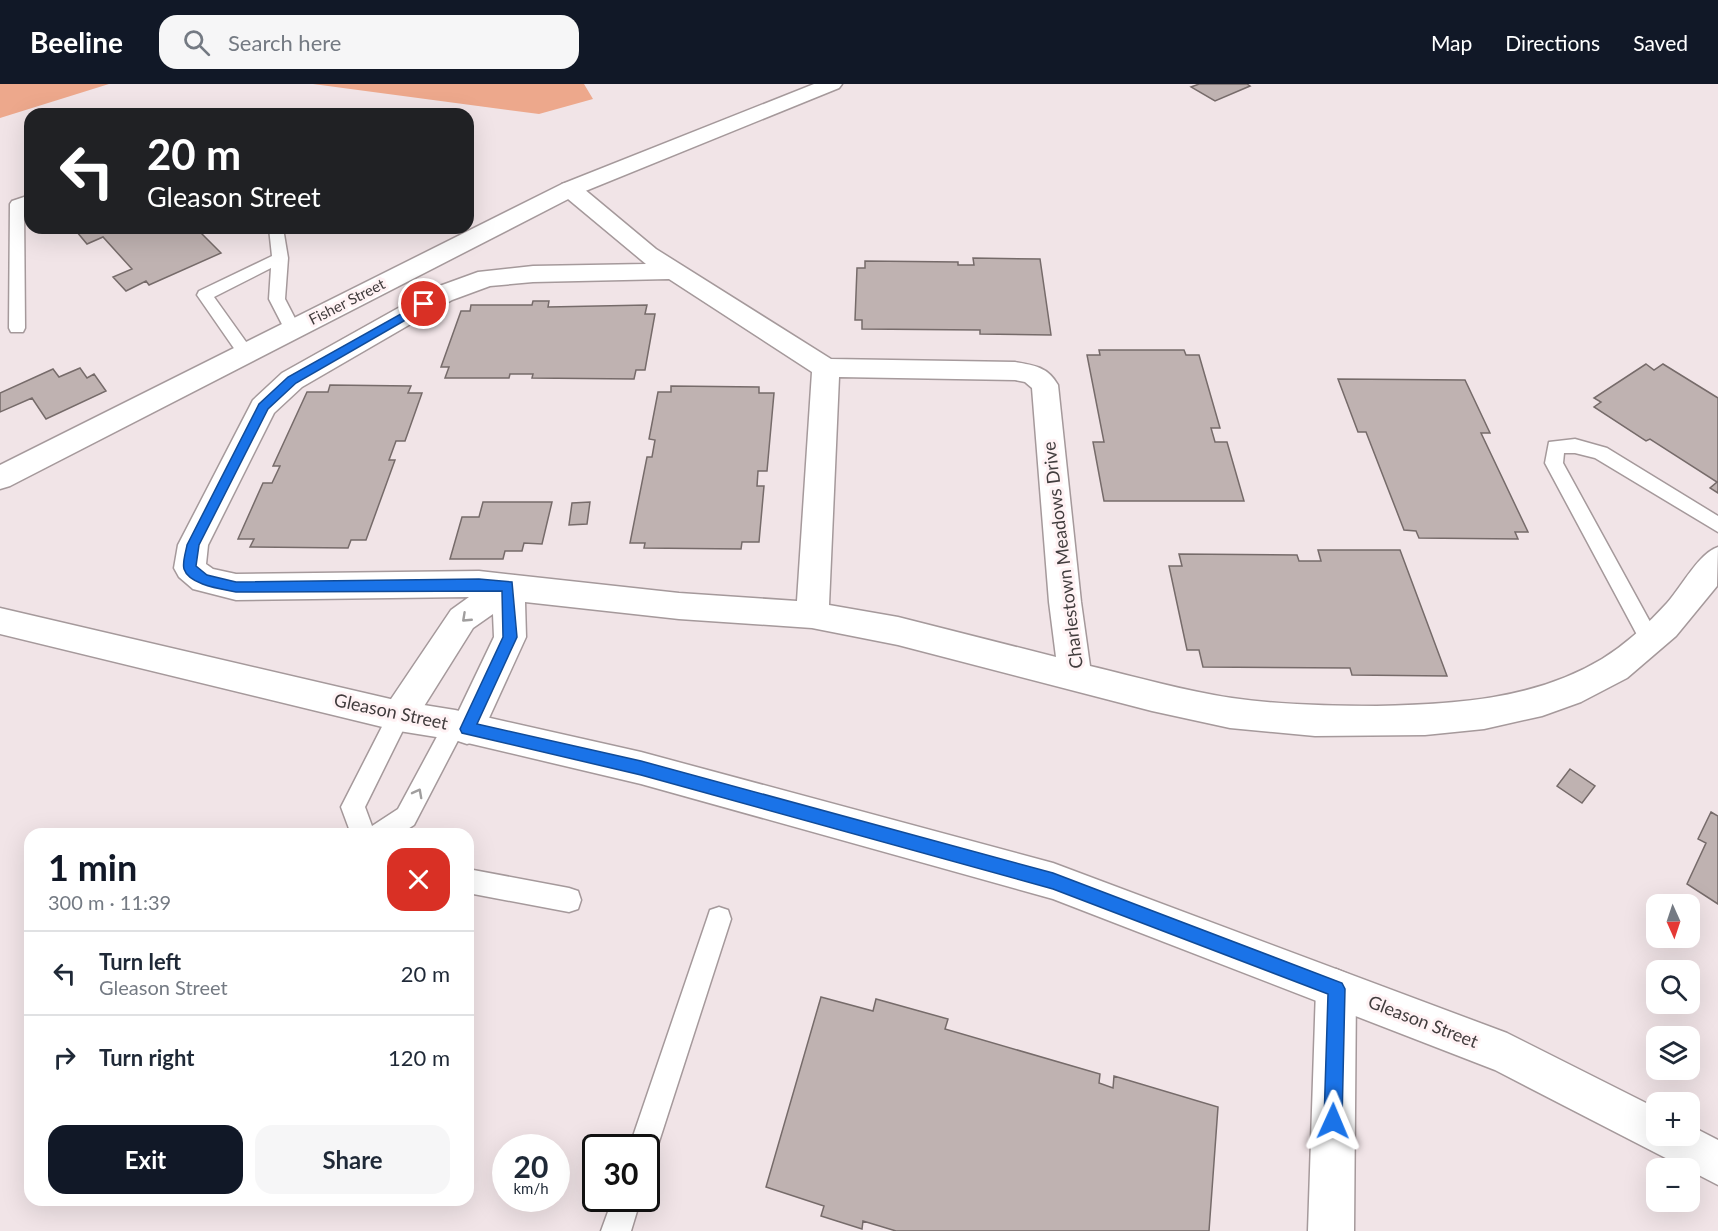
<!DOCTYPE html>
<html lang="en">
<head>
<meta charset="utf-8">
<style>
	body { margin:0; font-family:Lato,sans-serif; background:#f6f6f7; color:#1f2937; height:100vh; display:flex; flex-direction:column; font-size:22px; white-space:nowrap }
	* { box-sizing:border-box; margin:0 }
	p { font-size:20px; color:#747a83 }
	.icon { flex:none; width:33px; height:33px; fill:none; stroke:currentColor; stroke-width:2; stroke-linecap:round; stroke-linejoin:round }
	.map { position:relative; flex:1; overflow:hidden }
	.side { position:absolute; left:24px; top:744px; width:450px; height:378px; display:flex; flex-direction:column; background:#fff; border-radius:18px; box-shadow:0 6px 24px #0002 }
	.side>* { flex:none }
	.top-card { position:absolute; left:24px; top:24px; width:450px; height:126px; border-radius:18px; box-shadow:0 6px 24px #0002; background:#202124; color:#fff; overflow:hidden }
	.needle { width:39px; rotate:177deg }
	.buttons { position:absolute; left:1646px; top:810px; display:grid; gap:12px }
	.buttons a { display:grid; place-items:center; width:54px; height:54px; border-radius:12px; background:#fff; box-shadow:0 6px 24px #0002; font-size:30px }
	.speed { position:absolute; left:492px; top:1050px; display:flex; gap:12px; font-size:30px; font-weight:700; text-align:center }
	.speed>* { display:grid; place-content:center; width:78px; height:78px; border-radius:50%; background:#fff; box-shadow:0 6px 24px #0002; line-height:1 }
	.speed small { font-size:15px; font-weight:400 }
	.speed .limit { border:3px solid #111; border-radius:9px; background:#fff; color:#111 }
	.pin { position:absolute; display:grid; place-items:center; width:51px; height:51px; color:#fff; margin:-26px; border:3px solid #fff; border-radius:50%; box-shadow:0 2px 6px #0007 }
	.me { position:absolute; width:66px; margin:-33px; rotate:1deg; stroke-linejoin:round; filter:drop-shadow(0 0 4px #0008) }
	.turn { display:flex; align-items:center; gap:21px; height:126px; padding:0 24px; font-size:27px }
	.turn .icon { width:78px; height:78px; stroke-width:2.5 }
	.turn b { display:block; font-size:42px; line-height:51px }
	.round { display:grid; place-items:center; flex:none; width:63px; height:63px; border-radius:18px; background:#f6f6f7 }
	.headline { display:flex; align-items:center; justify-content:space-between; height:102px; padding:0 24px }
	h1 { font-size:36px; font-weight:700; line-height:45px; color:#111827 }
	.primary-button { display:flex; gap:12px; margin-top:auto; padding:12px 24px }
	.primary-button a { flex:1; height:69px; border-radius:18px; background:#111827; color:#fff; font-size:24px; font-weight:700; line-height:69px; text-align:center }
	.primary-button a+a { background:#f6f6f7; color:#1f2937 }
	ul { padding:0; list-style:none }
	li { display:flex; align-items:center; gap:18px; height:84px; padding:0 24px; border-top:2px solid #e0e1e3 }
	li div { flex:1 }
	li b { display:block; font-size:22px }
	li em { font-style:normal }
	header { display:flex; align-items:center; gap:36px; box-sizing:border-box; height:84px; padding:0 30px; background:#111827; color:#fff }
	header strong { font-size:28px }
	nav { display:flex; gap:33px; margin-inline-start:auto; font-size:21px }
	.search { width:420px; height:54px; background:#f6f6f7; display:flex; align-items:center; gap:15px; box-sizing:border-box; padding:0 21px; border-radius:18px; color:#747a83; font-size:22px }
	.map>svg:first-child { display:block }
</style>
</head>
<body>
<header>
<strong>Beeline</strong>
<div class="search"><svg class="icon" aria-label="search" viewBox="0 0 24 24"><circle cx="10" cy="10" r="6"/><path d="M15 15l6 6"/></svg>Search here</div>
<nav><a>Map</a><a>Directions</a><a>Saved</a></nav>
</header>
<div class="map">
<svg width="1718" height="1147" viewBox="0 0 1718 1147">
	<rect width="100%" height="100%" fill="#f1e4e7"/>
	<path fill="#eda88c" d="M0,0H109L0,34Z
		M313,0H584L593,15L539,30Z"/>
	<path fill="#bfb2b1" stroke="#766b6a" stroke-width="1.5" d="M1199,0H1247L1250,2L1215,17L1191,3Z
		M88,144H196L221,169L149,201L146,197L126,207L113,193L132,185L103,153L87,160L77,148Z
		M973,174L1040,175L1051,251L980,250V246L862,245V236H855L857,184H865V177L958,178V181H974Z
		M533,217H549L548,223L647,221L645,230H655L645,286H636L634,295L532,294L533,290H510L509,294H445L449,283H441L461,227H470L471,221H532Z
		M1099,266H1184L1186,271H1199L1220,344H1211L1215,358H1227L1244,417H1104L1093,358H1104L1087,271H1100Z
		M1646,280L1654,286L1663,280L1718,314V409L1710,404L1717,398L1650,355L1646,357L1594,323L1601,318L1594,314Z
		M80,284L87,294L94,290L106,307L46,335L32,314L0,328V309L53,285L59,293Z
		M1338,295L1465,296L1490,349H1481L1528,448H1515L1518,455L1419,454L1416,447L1404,446L1366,348H1358Z
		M330,301L411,302L408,309H422L405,357H396L389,376H395L366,456H351L348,464L250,463L254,455H238L263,399H272L280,382H273L307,308H328Z
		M671,302L759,303V309H774L767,387H758L757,402H764L759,458H742L741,465L644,464L645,459H630L647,373H652L655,356L649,355L658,308H671Z
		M483,418H552L542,460L524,459L522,467H505L503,475H450L462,433H479Z
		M590,418L587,440L569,441L572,419Z
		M1318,466H1400L1447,592L1352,591L1350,584L1203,583L1199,566H1187L1169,482H1182L1179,470L1297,471L1299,477H1321Z
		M1570,685L1595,702L1582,719L1557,702Z
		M1711,728L1718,732V820L1687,800L1706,759L1698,755Z
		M821,913L873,927L876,915L948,935L945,945L1100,990L1099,999L1113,1004L1114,992L1218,1023L1209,1147H896L863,1137L862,1145L821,1132L824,1122L766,1103Z"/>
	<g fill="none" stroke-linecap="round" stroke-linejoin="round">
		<defs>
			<path id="lane" d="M30,111V120L24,122L25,244L23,248H11L9,244L10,120L12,117Z
				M269,144H283L288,174L285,215L301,246L299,250H287L269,215L271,184L214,213L254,269L252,273H240L197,211L199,207L272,172Z
				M1575,355L1607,364L1718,432V448L1595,374L1575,369H1564L1563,379L1660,556L1657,562L1650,565L1643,562L1545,379L1549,358Z
				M399,622L407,625L410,632L365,723L372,742L398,725L447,634L455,631L463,634L466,641L414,741L400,750H351L341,723L391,625Z
				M468,785L569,804L578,807L581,816L578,825L569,828L468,809Z
				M719,823L728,826L731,835L657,1064L653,1074L646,1076V1064H629L707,835L710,826Z
				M613,1114H641L631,1147H601Z"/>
			<path id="street" d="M570,98L578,100L656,165L831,275L1015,278C1034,281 1048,283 1058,301L1081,518L1090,582C1137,593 1184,607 1232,614C1280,621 1329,622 1377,622C1454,620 1534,616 1602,575C1626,560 1648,540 1667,519C1682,502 1699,469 1718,463L1717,502L1676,552L1627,594L1581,618L1542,632L1484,645L1425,651L1315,652L1230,644L1152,627L898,561L812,544L679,535L525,518L526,553L479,656L467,660L455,656L450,645L494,553L493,530L473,544L411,643L399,647L387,643L382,632L387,621L451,526L469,513L236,516L193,505L179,493L174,484L178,461L253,316L282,289L434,204L478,188L533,182L646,180L562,110L559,105L562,100ZM669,195L812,288L797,517L679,509L479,487L236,490L213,485L206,480L208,461L274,329L302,303L452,216L490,202L533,198ZM839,293L1015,296L1025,298L1032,304L1049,518L1056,573L898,533L829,521Z
				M1336,885L1350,891L1356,905L1354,1147H1308L1316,905L1322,891Z"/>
			<path id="secondary" d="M814,0H842L839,4L578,110L10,402L0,405V381L562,100Z
				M0,524L399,617L455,626L641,668L1053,779L1507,949L1656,1024V1052H1689V1041L1718,1056V1101L1495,986L1053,815L641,700L455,656L399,647L0,550Z"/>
		</defs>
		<use href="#lane" stroke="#a5999b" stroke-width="3"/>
		<use href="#street" stroke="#a5999b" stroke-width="3"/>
		<use href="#secondary" stroke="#a5999b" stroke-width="3"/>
		<use href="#lane" fill="#fff" fill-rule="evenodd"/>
		<use href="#street" fill="#fff" fill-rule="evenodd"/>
		<use href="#secondary" fill="#fff" fill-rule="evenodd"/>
	</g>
	<defs><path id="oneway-chevron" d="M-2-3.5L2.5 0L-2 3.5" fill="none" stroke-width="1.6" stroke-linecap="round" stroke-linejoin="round" transform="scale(1.5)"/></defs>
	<g stroke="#a09e9e">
		<use href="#oneway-chevron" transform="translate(466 534) rotate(137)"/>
		<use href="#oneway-chevron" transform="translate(418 709) rotate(-62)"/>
	</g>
	<path fill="#1a73e8" stroke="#114b97" stroke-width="1.5" d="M424,217L428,218V223L296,299L268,325L199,461L196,482L207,491L236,498L479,495L512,498L517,553L477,640L641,677L1053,789L1342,899L1345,905L1342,1037L1340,1043L1333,1046L1327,1043L1324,1037L1328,910L1053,805L641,691L462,649L460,645L503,553L502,507L236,508C222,505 189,501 184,485C182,479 186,467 187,461L259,320L288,293Z"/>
	<g text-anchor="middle" stroke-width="6" stroke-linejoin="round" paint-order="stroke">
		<g font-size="15" fill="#413c3d" stroke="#fff2f4">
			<text transform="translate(347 218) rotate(-27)" y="5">Fisher Street</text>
		</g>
		<g font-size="18" fill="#413c3d" stroke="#fff2f4">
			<text transform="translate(1063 471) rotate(-97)" y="6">Charlestown Meadows Drive</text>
			<text transform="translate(391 628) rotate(12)" y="6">Gleason Street</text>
			<text transform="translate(1423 938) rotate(21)" y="6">Gleason Street</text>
		</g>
	</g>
</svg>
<div class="buttons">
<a><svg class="needle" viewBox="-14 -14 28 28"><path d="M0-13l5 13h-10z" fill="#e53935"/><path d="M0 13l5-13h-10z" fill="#747a83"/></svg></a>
<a><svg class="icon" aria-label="search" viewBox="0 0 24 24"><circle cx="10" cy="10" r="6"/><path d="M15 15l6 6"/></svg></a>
<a><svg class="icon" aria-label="layers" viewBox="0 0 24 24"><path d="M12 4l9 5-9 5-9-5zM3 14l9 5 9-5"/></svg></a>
<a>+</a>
<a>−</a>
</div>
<div class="speed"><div>20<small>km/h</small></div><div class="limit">30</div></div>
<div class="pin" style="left:424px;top:220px;background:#d93025"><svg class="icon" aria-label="arrive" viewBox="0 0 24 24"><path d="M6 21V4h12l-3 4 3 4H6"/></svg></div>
<svg class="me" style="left:1333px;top:1037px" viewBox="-20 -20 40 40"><path d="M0-17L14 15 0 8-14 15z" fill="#1a73e8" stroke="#fff" stroke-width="4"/></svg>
<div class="top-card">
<div class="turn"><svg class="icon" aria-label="left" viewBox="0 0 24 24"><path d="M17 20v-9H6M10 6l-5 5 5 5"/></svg><div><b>20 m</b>Gleason Street</div></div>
</div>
<section class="side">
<div class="headline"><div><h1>1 min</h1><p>300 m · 11:39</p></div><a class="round" style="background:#d93025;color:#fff"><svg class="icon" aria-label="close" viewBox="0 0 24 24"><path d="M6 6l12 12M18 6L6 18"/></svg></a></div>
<ul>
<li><svg class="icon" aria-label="left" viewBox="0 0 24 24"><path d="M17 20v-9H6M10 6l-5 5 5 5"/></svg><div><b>Turn left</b><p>Gleason Street</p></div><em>20 m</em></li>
<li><svg class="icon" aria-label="right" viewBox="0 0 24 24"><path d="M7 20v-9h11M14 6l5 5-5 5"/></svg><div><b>Turn right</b></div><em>120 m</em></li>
</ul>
<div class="primary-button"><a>Exit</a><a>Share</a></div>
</section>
</div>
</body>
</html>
